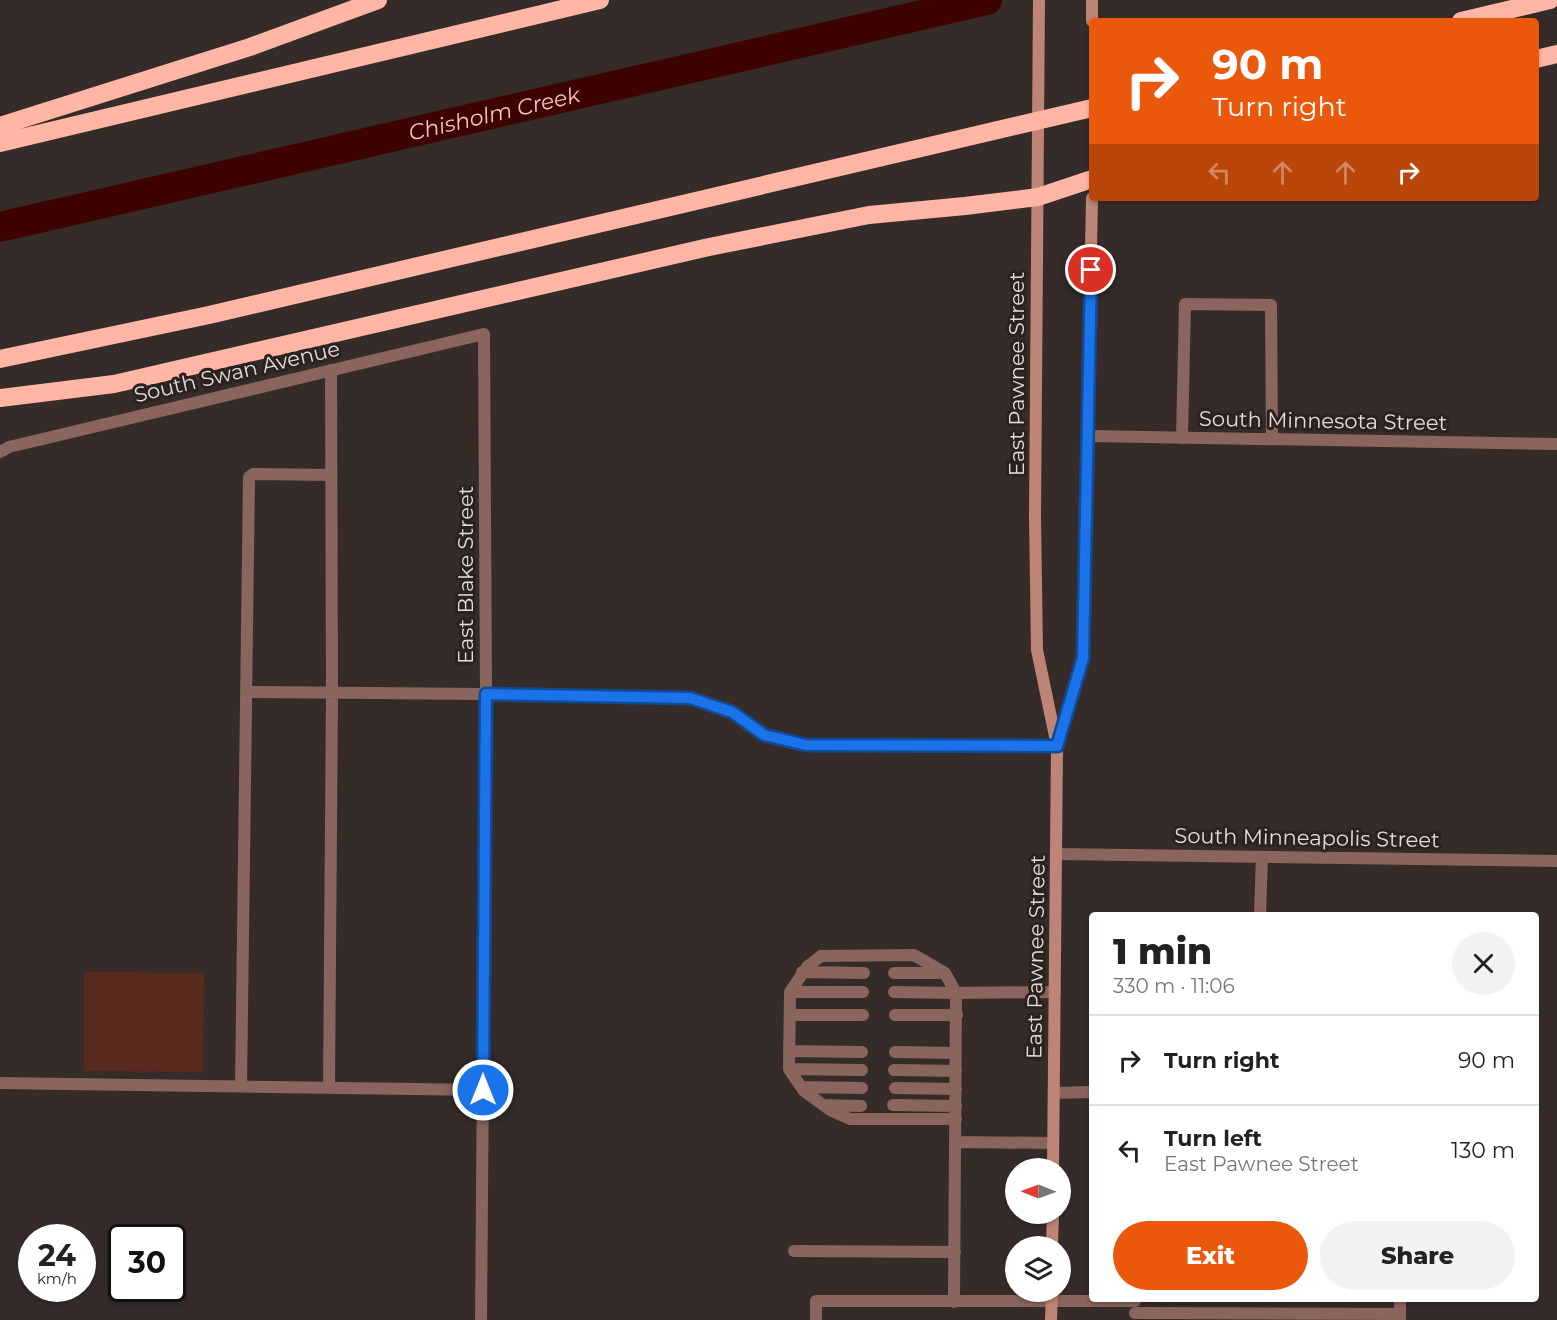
<!DOCTYPE html>
<html lang="en">
<head>
<meta charset="utf-8">
<style>
	body { margin:0; font-family:Montserrat,sans-serif; background:#f2f2f2; color:#222; height:100vh; display:flex; flex-direction:column; font-size:22px; white-space:nowrap }
	* { box-sizing:border-box; margin:0 }
	p { font-size:20px; color:#767676 }
	.icon { flex:none; width:33px; height:33px; fill:none; stroke:currentColor; stroke-width:2; stroke-linecap:round; stroke-linejoin:round }
	.map { position:relative; flex:1; overflow:hidden }
	.sheet { position:absolute; left:1089px; top:912px; width:450px; height:390px; display:flex; flex-direction:column; background:#fff; border-radius:6px; box-shadow:0 2px 4px #0004 }
	.sheet>* { flex:none }
	.banner { position:absolute; left:1089px; top:18px; width:450px; height:183px; border-radius:6px; box-shadow:0 2px 4px #0004; background:#ea580c; color:#fff; overflow:hidden }
	.needle { width:39px; rotate:271deg }
	.controls { position:absolute; left:1005px; top:1158px; display:grid; gap:12px }
	.controls a { display:grid; place-items:center; width:66px; height:66px; border-radius:50%; background:#fff; box-shadow:0 2px 4px #0004; font-size:30px }
	.speed { position:absolute; left:18px; top:1224px; display:flex; gap:12px; font-size:30px; font-weight:700; text-align:center }
	.speed>* { display:grid; place-content:center; width:78px; height:78px; border-radius:50%; background:#fff; box-shadow:0 2px 4px #0004; line-height:1 }
	.speed small { font-size:15px; font-weight:400 }
	.speed .limit { border:3px solid #111; border-radius:9px; background:#fff; color:#111 }
	.pin { position:absolute; display:grid; place-items:center; width:51px; height:51px; color:#fff; margin:-26px; border:3px solid #fff; border-radius:50%; box-shadow:0 2px 6px #0007 }
	.me { position:absolute; width:66px; margin:-33px; rotate:0deg; stroke-linejoin:round; filter:drop-shadow(0 0 4px #0008) }
	.turn { display:flex; align-items:center; gap:21px; height:126px; padding:0 24px; font-size:27px }
	.turn .icon { width:78px; height:78px; stroke-width:2.5 }
	.turn b { display:block; font-size:42px; line-height:51px }
	.lanes { display:flex; align-items:center; height:57px; padding:0 24px; background:#0003; justify-content:center; gap:30px; direction:ltr }
	.lanes .off { opacity:.35 }
	.round { display:grid; place-items:center; flex:none; width:63px; height:63px; border-radius:32px; background:#f2f2f2 }
	.summary { display:flex; align-items:center; justify-content:space-between; height:102px; padding:0 24px }
	h1 { font-size:36px; font-weight:800; line-height:45px }
	.action { display:flex; gap:12px; margin-top:auto; padding:12px 24px }
	.action a { flex:1; height:69px; border-radius:36px; background:#ea580c; color:#fff; font-size:24px; font-weight:800; line-height:69px; text-align:center }
	.action a+a { background:#f2f2f2; color:#222 }
	ul { padding:0; list-style:none }
	li { display:flex; align-items:center; gap:18px; height:90px; padding:0 24px; border-top:2px solid #e0e0e0 }
	li div { flex:1 }
	li b { display:block; font-size:22px }
	li em { font-style:normal }
	.map>svg:first-child { display:block }
</style>
</head>
<body>
<div class="map">
<svg width="1557" height="1320" viewBox="0 0 1557 1320">
	<rect width="100%" height="100%" fill="#352c2a"/>
	<path fill="#5b2a1f" d="M84,972L204,973L203,1072L84,1071Z"/>
	<g fill="none" stroke-linecap="round" stroke-linejoin="round">
		<path stroke="#3d0300" stroke-width="30" id="s1" d="M0,227L987,0"/>
		<path stroke="#8a655d" stroke-width="12" d="M1182,438L1185,304L1271,305L1272,439
			M246,692L486,694
			M1260,915L1262,857
			M802,972L864,973
			M894,973H944
			M790,992H863
			M894,992L956,993
			M790,1015H863
			M895,1015H957
			M789,1051L862,1052
			M895,1052L956,1053
			M789,1069L862,1070
			M894,1070L956,1071
			M0,1083L483,1090
			M241,1086L249,477L253,474L331,475
			M801,1087L862,1088
			M329,1088L332,693L331,370
			M895,1088L956,1089
			M1054,1093L1092,1092
			M823,1105L861,1106
			M893,1105L956,1106
			M956,1119H850L830,1110L804,1091L789,1069L790,992L807,967L821,956L914,955L945,973L956,993
			M956,1142L1053,1143
			M794,1251L955,1252
			M954,1302L956,993L1055,992
			M1135,1313L1400,1314
			M816,1320V1301H1135
			M1400,1320V1299"/>
		<path stroke="#8a655d" stroke-width="12" d="M1089,436L1557,444
			M0,452L9,447L484,334L486,694L481,1320
			M486,694L690,698L732,712L764,734L806,745L1057,746
			M1056,854L1557,861"/>
		<path stroke="#be8476" stroke-width="12" d="M1039,0L1035,517L1037,650L1057,746L1053,1168
			M1092,0V21
			M1057,745L1083,658L1092,198
			M1052,1246L1053,1214
			M1051,1320L1052,1292"/>
		<path stroke="#ffb6a5" stroke-width="18" d="M1461,21L1550,0
			M1536,59L1557,54
			M0,126L250,47L378,0
			M0,143L600,0
			M0,359L209,315L1092,108
			M0,398L114,384L709,247L869,215L965,206L1038,197L1092,179"/>
	</g>
	<g fill="none" stroke-linecap="round" stroke-linejoin="round">
		<defs>
			<path id="route" d="M483,1090L486,694L690,698L732,712L764,735L806,745L1057,746L1083,658L1091,270"/>
		</defs>
		<use href="#route" stroke="#114b97" stroke-width="15"/>
		<use href="#route" stroke="#1a73e8" stroke-width="10"/>
	</g>
	<g text-anchor="middle" stroke-width="6" stroke-linejoin="round" paint-order="stroke">
		<g font-size="21" fill="#e2dcda" stroke="#2b2220">
			<text transform="translate(237 372) rotate(-13)" y="7">South Swan Avenue</text>
			<text transform="translate(1017 374) rotate(-90)" y="7">East Pawnee Street</text>
			<text transform="translate(1323 421) rotate(1)" y="7">South Minnesota Street</text>
			<text transform="translate(466 575) rotate(-90)" y="7">East Blake Street</text>
			<text transform="translate(1307 838) rotate(1)" y="7">South Minneapolis Street</text>
			<text transform="translate(1036 957) rotate(-89)" y="7">East Pawnee Street</text>
		</g>
		<g font-size="22" font-style="italic" fill="#f6c7bc" stroke="#2b2220">
			<text dy="8" stroke="none"><textPath href="#s1" startOffset="507">Chisholm Creek</textPath></text>
		</g>
	</g>
</svg>
<div class="controls">
<a><svg class="needle" viewBox="-14 -14 28 28"><path d="M0-13l5 13h-10z" fill="#e53935"/><path d="M0 13l5-13h-10z" fill="#767676"/></svg></a>
<a><svg class="icon" aria-label="layers" viewBox="0 0 24 24"><path d="M12 4l9 5-9 5-9-5zM3 14l9 5 9-5"/></svg></a>
</div>
<div class="speed"><div>24<small>km/h</small></div><div class="limit">30</div></div>
<div class="pin" style="left:1091px;top:270px;background:#d93025"><svg class="icon" aria-label="arrive" viewBox="0 0 24 24"><path d="M6 21V4h12l-3 4 3 4H6"/></svg></div>
<svg class="me" style="left:483px;top:1090px" viewBox="-20 -20 40 40"><circle r="17" fill="#1a73e8" stroke="#fff" stroke-width="3"/><path d="M0-11L8 9 0 5-8 9z" fill="#fff"/></svg>
<div class="banner">
<div class="turn"><svg class="icon" aria-label="right" viewBox="0 0 24 24"><path d="M7 20v-9h11M14 6l5 5-5 5"/></svg><div><b>90 m</b>Turn right</div></div>
<div class="lanes"><svg class="icon off" aria-label="left" viewBox="0 0 24 24"><path d="M17 20v-9H6M10 6l-5 5 5 5"/></svg><svg class="icon off" aria-label="ahead" viewBox="0 0 24 24"><path d="M12 20V5M6 11l6-6 6 6"/></svg><svg class="icon off" aria-label="ahead" viewBox="0 0 24 24"><path d="M12 20V5M6 11l6-6 6 6"/></svg><svg class="icon" aria-label="right" viewBox="0 0 24 24"><path d="M7 20v-9h11M14 6l5 5-5 5"/></svg></div>
</div>
<section class="sheet">
<div class="summary"><div><h1>1 min</h1><p>330 m · 11:06</p></div><a class="round"><svg class="icon" aria-label="close" viewBox="0 0 24 24"><path d="M6 6l12 12M18 6L6 18"/></svg></a></div>
<ul>
<li><svg class="icon" aria-label="right" viewBox="0 0 24 24"><path d="M7 20v-9h11M14 6l5 5-5 5"/></svg><div><b>Turn right</b></div><em>90 m</em></li>
<li><svg class="icon" aria-label="left" viewBox="0 0 24 24"><path d="M17 20v-9H6M10 6l-5 5 5 5"/></svg><div><b>Turn left</b><p>East Pawnee Street</p></div><em>130 m</em></li>
</ul>
<div class="action"><a>Exit</a><a>Share</a></div>
</section>
</div>
</body>
</html>
